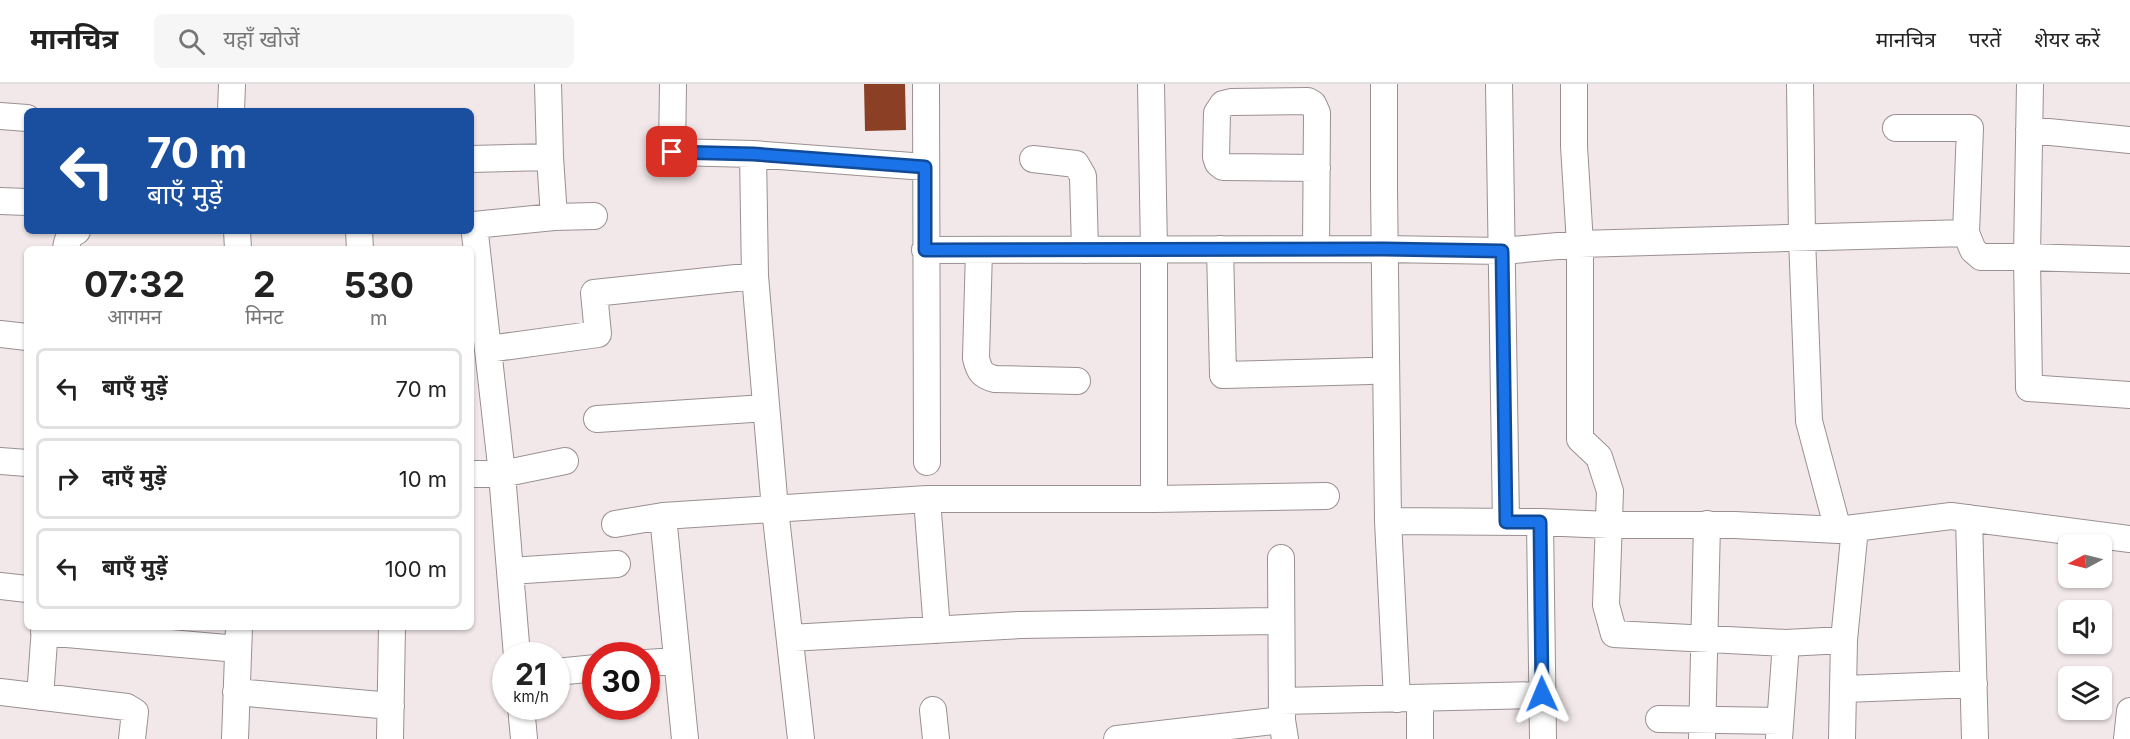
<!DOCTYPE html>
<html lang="hi">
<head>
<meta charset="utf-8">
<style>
	body { margin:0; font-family:Inter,"Noto Sans Devanagari",sans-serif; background:#f6f6f6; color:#222; height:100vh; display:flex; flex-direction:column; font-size:22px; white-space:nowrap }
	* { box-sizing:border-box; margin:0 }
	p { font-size:20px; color:#767676 }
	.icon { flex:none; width:33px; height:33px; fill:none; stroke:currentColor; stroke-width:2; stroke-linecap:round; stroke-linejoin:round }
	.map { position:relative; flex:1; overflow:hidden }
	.sheet { position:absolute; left:24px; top:162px; width:450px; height:384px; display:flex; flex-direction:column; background:#fff; border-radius:9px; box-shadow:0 2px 4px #0004 }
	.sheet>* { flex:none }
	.top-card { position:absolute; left:24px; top:24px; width:450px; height:126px; border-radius:9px; box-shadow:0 2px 4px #0004; background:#1a4fa0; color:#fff; overflow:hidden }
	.needle { width:39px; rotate:263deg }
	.fabs { position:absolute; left:2058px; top:450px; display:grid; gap:12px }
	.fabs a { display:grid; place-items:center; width:54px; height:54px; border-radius:9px; background:#fff; box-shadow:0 2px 4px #0004; font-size:30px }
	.speed { position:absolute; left:492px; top:558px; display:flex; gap:12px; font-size:30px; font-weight:700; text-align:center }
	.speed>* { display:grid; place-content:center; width:78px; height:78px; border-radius:50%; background:#fff; box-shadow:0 2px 4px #0004; line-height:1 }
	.speed small { font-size:15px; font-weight:400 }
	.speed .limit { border:9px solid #d22; background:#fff; color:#111 }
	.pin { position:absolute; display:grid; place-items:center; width:51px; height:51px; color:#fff; margin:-26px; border-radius:12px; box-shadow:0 3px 9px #0006 }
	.me { position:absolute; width:66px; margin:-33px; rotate:359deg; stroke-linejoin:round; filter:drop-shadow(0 0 4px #0008) }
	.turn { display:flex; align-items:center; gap:21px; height:126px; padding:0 24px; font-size:27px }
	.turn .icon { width:78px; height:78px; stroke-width:2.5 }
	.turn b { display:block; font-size:42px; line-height:51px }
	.eta { display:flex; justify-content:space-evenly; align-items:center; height:102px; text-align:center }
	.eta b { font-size:36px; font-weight:700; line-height:42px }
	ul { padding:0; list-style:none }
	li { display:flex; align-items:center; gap:18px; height:81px; margin:0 12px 9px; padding:0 12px; border:3px solid #e0e0e0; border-radius:9px }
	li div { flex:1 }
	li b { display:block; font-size:22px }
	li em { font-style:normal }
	header { display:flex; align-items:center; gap:36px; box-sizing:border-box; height:84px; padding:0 30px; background:#fff; border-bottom:2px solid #e0e0e0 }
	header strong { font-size:28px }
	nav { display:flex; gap:33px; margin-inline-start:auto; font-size:21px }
	.search { width:420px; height:54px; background:#f6f6f6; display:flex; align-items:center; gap:15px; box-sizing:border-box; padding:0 21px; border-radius:9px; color:#767676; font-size:22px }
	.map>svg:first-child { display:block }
</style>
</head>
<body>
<header>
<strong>मानचित्र</strong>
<div class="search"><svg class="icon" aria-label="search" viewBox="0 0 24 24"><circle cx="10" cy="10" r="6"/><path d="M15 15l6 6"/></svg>यहाँ खोजें</div>
<nav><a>मानचित्र</a><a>परतें</a><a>शेयर करें</a></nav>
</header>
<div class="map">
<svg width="2130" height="655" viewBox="0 0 2130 655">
	<rect width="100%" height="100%" fill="#f2e8e9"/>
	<path fill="#8b4026" d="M864,0H905L906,46L865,47Z"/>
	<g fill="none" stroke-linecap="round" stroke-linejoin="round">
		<defs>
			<path id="minor" d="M548,0L550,73L554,133
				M673,0L672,68L753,70L925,83
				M926,0L927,378
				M1151,0L1154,166V415
				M1384,0V104L1388,437L1397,615
				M1499,0L1506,438
				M1574,0V62L1580,160V355L1599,373L1610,407L1606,521L1614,550L1786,559L1779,655
				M1800,0L1802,154L1809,337L1838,446
				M2030,0L2027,173L2029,304L2130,311
				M231,27L232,0
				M0,32L27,34
				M1896,44H1970L1966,149
				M2029,46L2130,56
				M753,70L755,192L775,425L801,655
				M471,75L550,73
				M1033,75L1076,80L1083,92L1085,166
				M0,117L27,118
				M237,147L238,165
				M359,147L360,165
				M66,165C67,156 69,151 77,147
				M1220,165L1223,291L1370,287
				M1316,165L1317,29L1313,20L1308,17L1231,18L1223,20L1217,29L1216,73L1218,79L1223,83L1317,84
				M925,166L1384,165L1502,167L1580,160L1966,149L1973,166L1981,173H2027L2130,176
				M979,166L976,274C979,287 982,292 995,295L1077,297
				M0,250L27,253
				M488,265L598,250L594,209L755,192
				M597,335L766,324
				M0,377L27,379
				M471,390H502L565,377
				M927,415L937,546
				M663,432L685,655
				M1969,434L1975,655
				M1388,437L1540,438L1609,441H1735L1838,446L1951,432L2130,455
				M1540,438L1543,655
				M615,440L663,432L927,415H1154L1326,412
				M1281,474L1282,636L1285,655
				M510,487L617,480
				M0,502L27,505
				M44,548L238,565
				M790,554L1020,541L1280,537
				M1786,559L1844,556L1855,444
				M517,572L502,390L474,141L554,133L594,132
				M646,579L676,577
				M556,588L596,584
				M1845,605L1974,600
				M0,608L127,623L135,628L132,655
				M236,608L391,622
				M40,613L45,543
				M1420,614V655
				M1282,617L1542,611
				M521,622L524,655
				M933,626L936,655
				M1659,635L1780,637
				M235,655L239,543
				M390,655L392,543
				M1117,655L1282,636
				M1702,655L1707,440
				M1842,655L1844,556
				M2127,655L2130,627"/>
		</defs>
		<use href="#minor" stroke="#9a9092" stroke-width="28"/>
		<use href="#minor" stroke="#fff" stroke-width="26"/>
	</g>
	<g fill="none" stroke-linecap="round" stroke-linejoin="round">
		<defs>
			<path id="route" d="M672,68L753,70L925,83V166L1384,165L1502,167L1506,438H1540L1542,610"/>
		</defs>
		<use href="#route" stroke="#114b97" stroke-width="15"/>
		<use href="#route" stroke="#1a73e8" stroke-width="10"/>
	</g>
</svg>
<div class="fabs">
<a><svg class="needle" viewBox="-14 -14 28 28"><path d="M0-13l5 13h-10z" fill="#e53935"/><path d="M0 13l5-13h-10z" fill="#767676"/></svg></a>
<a><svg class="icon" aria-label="sound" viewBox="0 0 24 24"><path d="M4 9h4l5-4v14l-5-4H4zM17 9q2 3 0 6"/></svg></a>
<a><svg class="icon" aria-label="layers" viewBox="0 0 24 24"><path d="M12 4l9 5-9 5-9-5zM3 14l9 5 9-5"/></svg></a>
</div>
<div class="speed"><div>21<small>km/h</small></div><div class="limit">30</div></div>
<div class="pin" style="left:672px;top:68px;background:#d93025"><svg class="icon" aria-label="arrive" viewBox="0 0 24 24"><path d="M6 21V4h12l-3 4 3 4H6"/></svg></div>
<svg class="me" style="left:1542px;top:610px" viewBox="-20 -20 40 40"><path d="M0-17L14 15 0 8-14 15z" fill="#1a73e8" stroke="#fff" stroke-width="4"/></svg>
<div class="top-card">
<div class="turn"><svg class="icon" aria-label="left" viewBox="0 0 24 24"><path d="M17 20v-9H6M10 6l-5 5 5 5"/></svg><div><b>70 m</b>बाएँ मुड़ें</div></div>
</div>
<section class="sheet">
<div class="eta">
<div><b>07:32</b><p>आगमन</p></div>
<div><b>2</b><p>मिनट</p></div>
<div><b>530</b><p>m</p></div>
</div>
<ul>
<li><svg class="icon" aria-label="left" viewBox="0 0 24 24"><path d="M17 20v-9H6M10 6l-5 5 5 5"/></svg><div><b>बाएँ मुड़ें</b></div><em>70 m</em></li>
<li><svg class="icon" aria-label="right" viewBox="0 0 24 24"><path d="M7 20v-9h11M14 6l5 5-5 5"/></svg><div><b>दाएँ मुड़ें</b></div><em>10 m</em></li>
<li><svg class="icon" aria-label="left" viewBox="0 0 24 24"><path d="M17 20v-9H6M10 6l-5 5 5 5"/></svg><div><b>बाएँ मुड़ें</b></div><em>100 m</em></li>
</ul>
</section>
</div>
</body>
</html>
